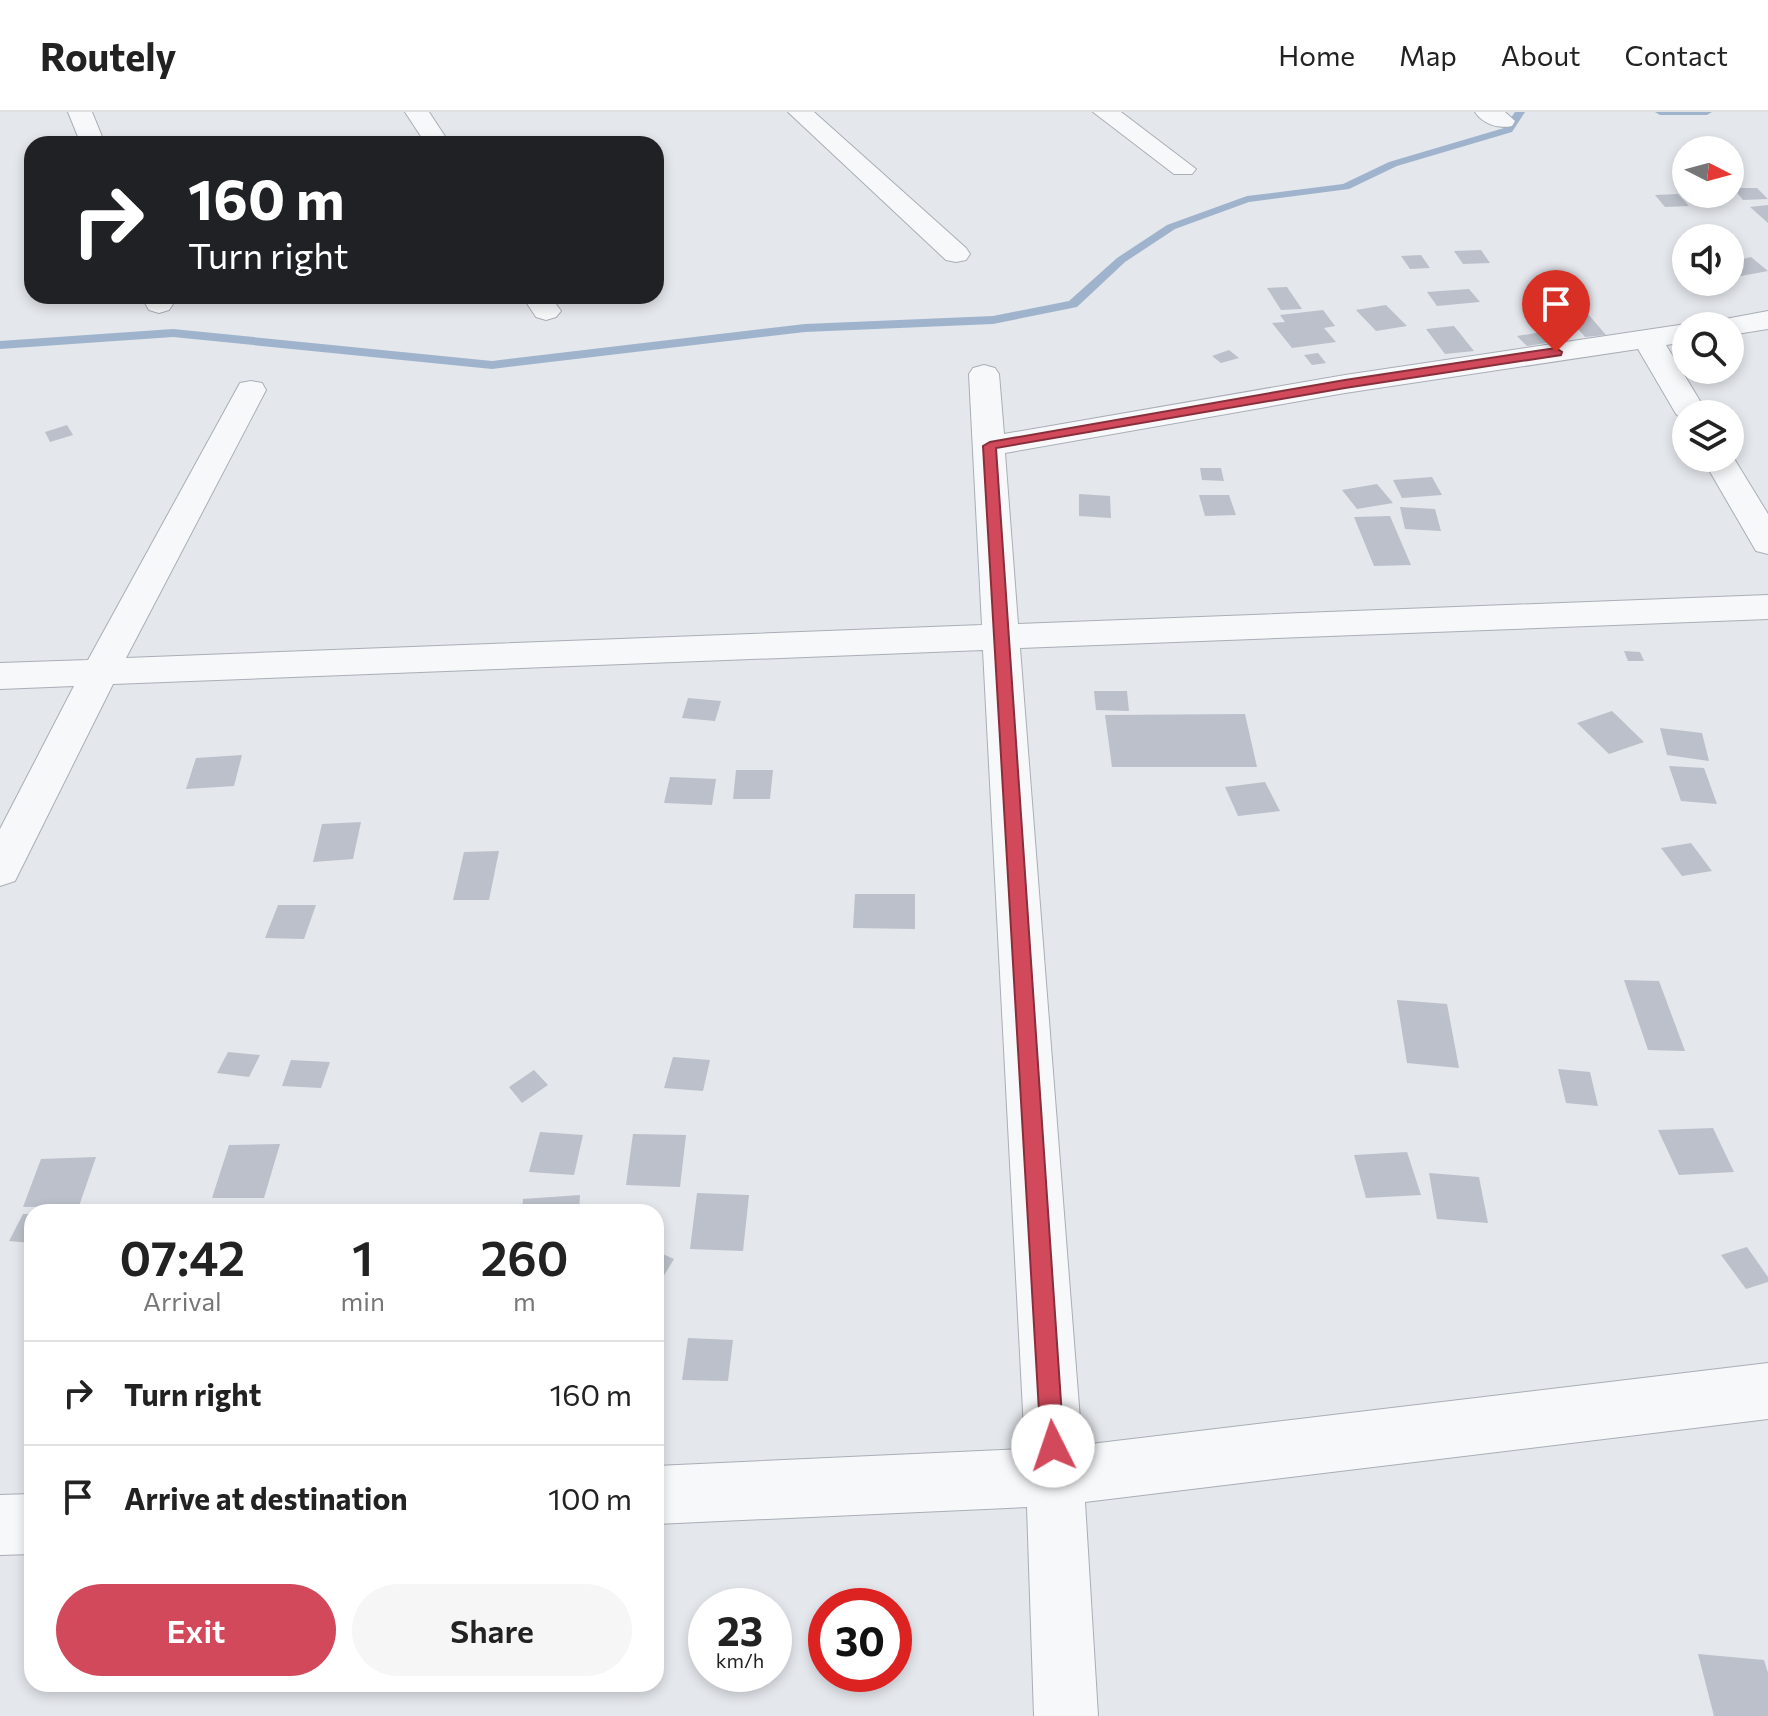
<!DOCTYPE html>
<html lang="en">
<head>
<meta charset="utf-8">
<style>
	body { margin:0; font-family:Commissioner,sans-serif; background:#f6f6f6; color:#222; height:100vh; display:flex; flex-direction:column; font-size:30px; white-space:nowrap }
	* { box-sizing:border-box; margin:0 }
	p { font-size:26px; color:#767676 }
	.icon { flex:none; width:44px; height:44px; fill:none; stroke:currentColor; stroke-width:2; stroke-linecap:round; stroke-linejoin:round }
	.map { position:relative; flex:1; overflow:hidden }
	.details { position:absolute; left:24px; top:1092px; width:640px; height:488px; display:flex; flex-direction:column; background:#fff; border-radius:24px; box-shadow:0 4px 12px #0003 }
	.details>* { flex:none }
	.guide { position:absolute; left:24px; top:24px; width:640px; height:168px; border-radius:24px; box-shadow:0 4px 12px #0003; background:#202124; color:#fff; overflow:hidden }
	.needle { width:52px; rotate:96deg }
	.fabs { position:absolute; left:1672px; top:24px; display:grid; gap:16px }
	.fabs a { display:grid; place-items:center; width:72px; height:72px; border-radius:50%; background:#fff; box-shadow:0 4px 12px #0003; font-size:40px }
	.speed { position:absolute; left:688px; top:1476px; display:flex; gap:16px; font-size:40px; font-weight:700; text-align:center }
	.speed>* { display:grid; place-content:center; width:104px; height:104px; border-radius:50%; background:#fff; box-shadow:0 4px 12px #0003; line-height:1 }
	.speed small { font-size:20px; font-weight:400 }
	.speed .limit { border:12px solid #d22; background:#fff; color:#111 }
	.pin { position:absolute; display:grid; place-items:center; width:68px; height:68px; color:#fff; margin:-82px -34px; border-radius:50% 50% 50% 0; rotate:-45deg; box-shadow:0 0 8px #0007 }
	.pin .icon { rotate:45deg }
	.me { position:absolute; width:88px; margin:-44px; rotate:356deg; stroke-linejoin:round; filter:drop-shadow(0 0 6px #0008) }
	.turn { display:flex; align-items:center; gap:28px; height:168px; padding:0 32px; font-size:36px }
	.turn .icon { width:104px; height:104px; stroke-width:2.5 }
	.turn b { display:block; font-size:56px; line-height:68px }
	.eta { display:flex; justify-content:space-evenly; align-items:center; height:136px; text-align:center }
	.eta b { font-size:48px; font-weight:600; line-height:56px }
	.primary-button { display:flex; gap:16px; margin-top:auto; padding:16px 32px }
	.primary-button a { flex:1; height:92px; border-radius:48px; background:#d1495b; color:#fff; font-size:32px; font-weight:600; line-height:92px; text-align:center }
	.primary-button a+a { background:#f6f6f6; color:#222 }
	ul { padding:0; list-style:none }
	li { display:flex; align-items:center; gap:24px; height:104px; padding:0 32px; border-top:2px solid #e0e0e0 }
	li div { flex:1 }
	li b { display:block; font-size:30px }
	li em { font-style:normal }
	header { display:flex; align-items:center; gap:48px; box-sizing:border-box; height:112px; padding:0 40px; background:#fff; border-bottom:2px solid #e0e0e0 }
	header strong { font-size:38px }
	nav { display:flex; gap:44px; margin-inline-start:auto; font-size:28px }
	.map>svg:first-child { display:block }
</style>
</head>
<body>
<header>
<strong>Routely</strong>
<nav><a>Home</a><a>Map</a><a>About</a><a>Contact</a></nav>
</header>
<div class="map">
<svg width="1768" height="1604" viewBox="0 0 1768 1604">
	<rect width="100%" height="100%" fill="#e4e7ec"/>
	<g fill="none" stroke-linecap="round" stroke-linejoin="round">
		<path fill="#9fb4cc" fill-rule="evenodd" d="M1515,0H1525L1512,20L1397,54L1349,77L1249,90L1175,117L1125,150L1077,195L993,212L805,220L492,257L173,225L0,237V229L173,217L492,249L805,212L993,204L1069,189L1117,146L1167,113L1247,84L1343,72L1389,50L1504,16Z
			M1655,0H1712L1707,3H1660Z"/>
	</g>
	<path fill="#bbc0ca" d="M1733,76H1757L1768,87L1743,88Z
		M1678,82L1689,94L1665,95L1655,83Z
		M1768,93V111L1750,95Z
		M1481,138L1490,151L1463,152L1454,139Z
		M1421,143L1430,156L1410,157L1401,144Z
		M1751,145L1768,159L1730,166V150Z
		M1287,175L1302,197L1281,198L1267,176Z
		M1469,177L1480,190L1437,194L1427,180Z
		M1386,193L1407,214L1376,219L1356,198Z
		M1323,198L1335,214L1324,216L1336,230L1292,236L1272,211L1285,210L1280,203Z
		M1588,202L1606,223L1585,225L1567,204Z
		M1454,214L1474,239L1445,242L1426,217Z
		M1542,220L1553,230L1527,234L1517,224Z
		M1229,238L1239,246L1221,251L1212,244Z
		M1318,241L1326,251L1312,253L1304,243Z
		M67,313L73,323L50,330L45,320Z
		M1200,356H1221L1224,369L1202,368Z
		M1432,365L1442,383L1402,386L1393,368Z
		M1377,372L1393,391L1357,397L1342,378Z
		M1079,382L1110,384L1111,406L1079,404Z
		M1199,383H1229L1236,403L1205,404Z
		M1400,395L1435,397L1441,419L1405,417Z
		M1390,404L1411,453L1374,454L1354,405Z
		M1624,539L1640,540L1644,549H1628Z
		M1094,579H1127L1129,599L1096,598Z
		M688,586L721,589L715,609L682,606Z
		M1612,599L1644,630L1609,642L1577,611Z
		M1245,602L1257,655H1112L1105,603Z
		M1660,616L1702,621L1709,649L1667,643Z
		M242,643L234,674L186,677L196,646Z
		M1669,654L1704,656L1717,692L1681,689Z
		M736,658H773L770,687H733Z
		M670,665L716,667L712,693L664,691Z
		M1265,670L1280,699L1238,704L1225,675Z
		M361,710L353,747L313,750L322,712Z
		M1691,731L1712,759L1682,764L1661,736Z
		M499,739L489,788H453L464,740Z
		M855,782H915V817L853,816Z
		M278,793H316L304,827L265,826Z
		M1624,868L1659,869L1685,939L1648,938Z
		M1397,888L1447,892L1459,956L1407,951Z
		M228,940L260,943L249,965L217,961Z
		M673,945L710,948L703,979L664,976Z
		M291,948L330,950L321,976L282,974Z
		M1558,957L1590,960L1598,994L1566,991Z
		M534,958L548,973L522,991L509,975Z
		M1713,1016L1734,1060L1679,1063L1658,1018Z
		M540,1020L583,1023L574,1063L529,1060Z
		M633,1022L686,1023L680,1075L626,1073Z
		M280,1032L264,1086H212L229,1033Z
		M1407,1040L1421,1083L1366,1086L1354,1043Z
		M96,1045L79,1094L23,1095L41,1047Z
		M1429,1061L1479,1065L1488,1111L1437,1107Z
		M697,1081L749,1083L743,1139L690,1137Z
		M580,1083L579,1100H522L523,1087Z
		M23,1102H32V1131L9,1129Z
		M1747,1135L1768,1165V1170L1746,1177L1721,1143Z
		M656,1139L674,1147L660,1170L656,1169Z
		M688,1226L733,1228L728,1269L682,1268Z
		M1698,1542L1764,1548L1768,1561V1604H1714Z"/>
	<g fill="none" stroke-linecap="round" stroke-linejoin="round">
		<defs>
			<path id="street" d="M68,0H92L105,32H81Z
				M405,0H429L450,32H426Z
				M788,0H814L966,136L970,142L966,148L956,150L946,148Z
				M1093,0H1121L1196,57L1192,62H1174Z
				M1475,0H1505L1515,9L1512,14C1498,17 1483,12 1475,0Z
				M141,184H169L173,192L169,198L159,201L149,198Z
				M522,184H550L561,199L556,205L546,208L536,205Z
				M1768,199V217L1730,223V214H1715L1720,208Z
				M1686,212L1694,214H1686V230L1666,233L1708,302H1686V310L1676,302L1638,237L1345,281L1005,341L1018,512L1768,483V507L1020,536L1082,1333L1768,1251V1307L1085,1390L1098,1604H1034L1027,1395L656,1412V1354L1025,1337L983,538L113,572L15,769L0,774V717L74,574L0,577V551L88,548L240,271L251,269L262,271L266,278L126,546L982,513L969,262L973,256L984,253L995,256L999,262L1004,322L1345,263Z
				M1730,340L1768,402V442L1756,439L1702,346H1730Z
				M32,1382V1442L0,1443V1383Z"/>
		</defs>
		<use href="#street" stroke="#a9aeb7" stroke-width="2"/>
		<use href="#street" fill="#f7f8fa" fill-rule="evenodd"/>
	</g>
	<path fill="#d1495b" stroke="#882f3b" stroke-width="2" d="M1556,236L1562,240L1561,243L1345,276L996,336L1064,1334L1061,1343L1053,1346L1044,1343L1041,1334L983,334L990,330L1345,268Z"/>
</svg>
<div class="fabs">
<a><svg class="needle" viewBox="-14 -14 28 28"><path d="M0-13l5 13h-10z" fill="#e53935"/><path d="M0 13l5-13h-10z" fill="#767676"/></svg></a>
<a><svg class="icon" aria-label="sound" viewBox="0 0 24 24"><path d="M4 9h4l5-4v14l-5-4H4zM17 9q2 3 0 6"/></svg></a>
<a><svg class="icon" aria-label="search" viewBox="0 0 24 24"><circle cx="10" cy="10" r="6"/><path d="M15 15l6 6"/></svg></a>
<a><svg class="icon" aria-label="layers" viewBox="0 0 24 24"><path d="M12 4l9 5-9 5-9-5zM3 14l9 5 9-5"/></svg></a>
</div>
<div class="speed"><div>23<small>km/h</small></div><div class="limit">30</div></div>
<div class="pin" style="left:1556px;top:240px;background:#d93025"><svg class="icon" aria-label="arrive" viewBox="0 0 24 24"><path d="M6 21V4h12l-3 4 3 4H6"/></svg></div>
<svg class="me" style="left:1053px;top:1334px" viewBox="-20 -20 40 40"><circle r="19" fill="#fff"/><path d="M0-13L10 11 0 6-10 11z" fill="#d1495b"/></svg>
<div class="guide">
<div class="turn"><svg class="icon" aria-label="right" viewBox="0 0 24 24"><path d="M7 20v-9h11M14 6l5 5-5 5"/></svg><div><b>160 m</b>Turn right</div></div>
</div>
<section class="details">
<div class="eta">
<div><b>07:42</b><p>Arrival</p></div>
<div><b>1</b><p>min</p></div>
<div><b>260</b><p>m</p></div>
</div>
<ul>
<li><svg class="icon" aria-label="right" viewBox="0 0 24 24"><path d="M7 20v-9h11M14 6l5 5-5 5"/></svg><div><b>Turn right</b></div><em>160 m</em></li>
<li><svg class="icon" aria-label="arrive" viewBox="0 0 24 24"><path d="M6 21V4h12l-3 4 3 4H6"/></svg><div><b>Arrive at destination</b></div><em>100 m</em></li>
</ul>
<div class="primary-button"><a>Exit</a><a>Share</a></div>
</section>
</div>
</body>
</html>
